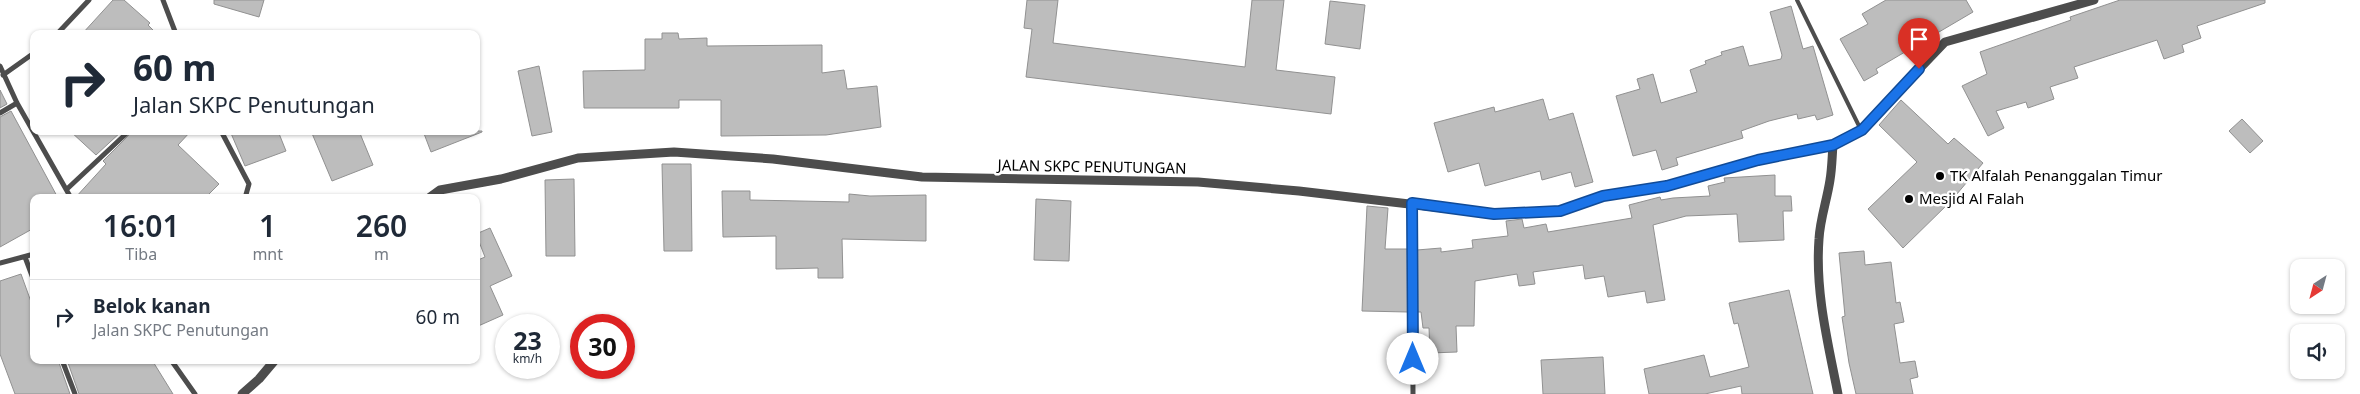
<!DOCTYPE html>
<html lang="id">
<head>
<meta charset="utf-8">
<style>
	body { margin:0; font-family:"Noto Sans",sans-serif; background:#f2f2f3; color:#1f2937; height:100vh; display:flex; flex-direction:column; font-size:19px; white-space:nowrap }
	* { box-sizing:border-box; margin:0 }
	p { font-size:16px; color:#747a83 }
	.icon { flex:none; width:28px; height:28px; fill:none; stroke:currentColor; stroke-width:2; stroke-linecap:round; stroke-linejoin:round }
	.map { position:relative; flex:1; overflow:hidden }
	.side { position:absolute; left:30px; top:194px; width:450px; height:170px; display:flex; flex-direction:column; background:#fff; border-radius:10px; box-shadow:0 1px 4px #0004 }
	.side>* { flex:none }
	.guide { position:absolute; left:30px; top:30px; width:450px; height:105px; border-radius:10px; box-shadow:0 1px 4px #0004; background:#fff; color:#1f2937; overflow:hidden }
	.needle { width:32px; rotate:216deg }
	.fabs { position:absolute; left:2290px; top:259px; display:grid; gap:10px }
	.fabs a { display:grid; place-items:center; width:55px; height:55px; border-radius:10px; background:#fff; box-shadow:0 1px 4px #0004; font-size:25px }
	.speed { position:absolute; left:495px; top:314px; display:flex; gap:10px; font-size:25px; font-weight:700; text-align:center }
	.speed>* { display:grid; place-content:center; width:65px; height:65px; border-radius:50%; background:#fff; box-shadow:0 1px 4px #0004; line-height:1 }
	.speed small { font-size:12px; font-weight:400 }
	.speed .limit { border:8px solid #d22; background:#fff; color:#111 }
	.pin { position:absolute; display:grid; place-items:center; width:42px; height:42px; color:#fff; margin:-51px -21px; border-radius:50% 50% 50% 0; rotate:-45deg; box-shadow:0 0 5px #0007 }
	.pin .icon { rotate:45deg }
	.me { position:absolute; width:55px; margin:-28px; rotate:0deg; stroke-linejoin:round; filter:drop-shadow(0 0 4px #0008) }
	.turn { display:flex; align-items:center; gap:18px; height:105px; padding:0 20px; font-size:22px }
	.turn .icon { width:65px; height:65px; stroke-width:2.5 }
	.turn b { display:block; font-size:35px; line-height:42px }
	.eta { display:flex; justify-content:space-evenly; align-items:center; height:85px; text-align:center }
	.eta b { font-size:30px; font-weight:600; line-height:35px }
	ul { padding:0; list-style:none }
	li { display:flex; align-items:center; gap:15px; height:75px; padding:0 20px; border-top:1px solid #e0e1e3 }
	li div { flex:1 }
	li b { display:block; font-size:19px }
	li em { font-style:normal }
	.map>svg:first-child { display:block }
</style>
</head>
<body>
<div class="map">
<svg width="2360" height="394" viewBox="0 0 2360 394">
	<rect width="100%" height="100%" fill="#fff"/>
	<path fill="#bdbdbd" stroke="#919191" d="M113,0H124L150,23L148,25L157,34H82Z
		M214,0H264L259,17L214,4Z
		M1027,0H1058L1053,43L1245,67L1252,0H1284L1276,70L1335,77L1331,114L1026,77L1032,29L1024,28Z
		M1886,0H1966L1973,12L1876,69L1878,73L1864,81L1840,39L1868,24L1862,14Z
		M2120,0H2265V3L2197,26L2201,38L2182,45L2184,52L2164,59L2157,40L2074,67L2078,78L2050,87L2054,99L2028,108L2026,102L1996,111L2004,128L1988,136L1962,86L1987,74L1980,52L2071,20L2070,17Z
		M1330,1L1365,5L1360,49L1325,44Z
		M1791,6L1803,49L1813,46L1833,115L1817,120L1815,115L1798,119L1797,114L1769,121L1741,131L1743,138L1676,158L1678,165L1662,170L1656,150L1633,156L1616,96L1640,89L1637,79L1653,74L1661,103L1697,92L1690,70L1706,64L1705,61L1722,55L1721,52L1743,46L1749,66L1781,59L1782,55L1770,12Z
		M662,33H678L679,39L707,38V46L822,45V73L844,70L847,89L877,86L881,127L826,135L721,136V100H679V108H584L583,71L645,70V39H662Z
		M539,66L552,132L532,136L518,71Z
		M0,90L7,104L0,108Z
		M1543,99L1549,120L1573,113L1593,182L1575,187L1571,172L1542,180L1540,171L1485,186L1479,163L1448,172L1434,123L1494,107L1495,112Z
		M1901,100L1948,144L1954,138L1983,163L1951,201L1903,248L1868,209L1917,162L1879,125Z
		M11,111L58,198H34V228L0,247V117Z
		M2242,119L2263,141L2250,153L2229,131Z
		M70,131H122L96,155Z
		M133,131H191L178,145L219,184L205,198H75L106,164L103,161Z
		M230,131H278L286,151L245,166Z
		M311,131H359L373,165L332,181Z
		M423,131H482V132L431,152Z
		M662,164H691L692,251H664Z
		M1775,175V196H1791L1792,211H1783L1784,240L1739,242L1737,214L1686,216L1653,225L1665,300L1647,303L1645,291L1608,297L1604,276L1585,279L1583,265L1533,272L1535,284L1519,286L1517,274L1475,281L1474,326H1456L1457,352L1430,353L1429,328H1423L1421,312H1417V250L1441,248V252L1473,248L1472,240L1508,236L1506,221L1522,219L1524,228L1546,224L1548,232L1632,218L1629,205L1660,197L1661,200L1673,198L1710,196L1708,186L1725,182L1724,178Z
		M574,179L575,256H546L545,180Z
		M722,191H750V200L849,202V194L870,196L926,195V241L842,239L843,278H818V268L776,269V236L723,237Z
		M1036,199L1071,201L1069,261L1034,260Z
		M1367,206L1388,208L1385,249H1408V312L1362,311Z
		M490,228L512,276L490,286L503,315L476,327V257L478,260L485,257L476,234Z
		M1864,251L1865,265L1891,262L1896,303L1900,302L1904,322L1894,324L1900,363L1915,361L1918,377L1910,379L1913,394H1856L1849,363L1842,317L1845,316L1839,253Z
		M21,274L34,310V360H58L70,394H15L0,354V281Z
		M1789,290L1813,394H1742L1741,386L1705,394H1649L1644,369L1704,355L1710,377L1749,367L1738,323L1734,324L1729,303Z
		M1603,357L1605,394H1543L1541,360Z
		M67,360H152L173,394H79Z"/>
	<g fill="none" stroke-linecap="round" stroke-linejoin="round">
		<path stroke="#4d4d4d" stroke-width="4" d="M1797,0L1861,130"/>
		<path stroke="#4d4d4d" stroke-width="5" d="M163,0L176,34
			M57,34L89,0
			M0,66L17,103L71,198
			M3,75L34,53
			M0,113L17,103
			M221,131L249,184L245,198
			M67,189L129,131
			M1412,204L1413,394
			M25,257L34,281
			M0,263L34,254
			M62,360L75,394
			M171,360L195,394"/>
		<path stroke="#4d4d4d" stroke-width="9" d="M1833,145C1832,157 1832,168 1830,180C1827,200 1820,219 1819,239C1815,292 1828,343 1838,394
			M429,198L440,190L501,179L578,158L674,152L773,159L922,177L1198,182L1299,191L1494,214L1560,211L1603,196L1667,186L1758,160L1833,145L1861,130L1945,42L2094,0
			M242,394L259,379L275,360"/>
	</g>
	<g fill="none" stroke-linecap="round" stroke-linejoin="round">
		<defs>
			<path id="route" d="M1413,359L1412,203L1494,214L1560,211L1603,196L1667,186L1758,160L1833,145L1862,130L1919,69"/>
		</defs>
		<use href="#route" stroke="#114b97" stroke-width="12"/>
		<use href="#route" stroke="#1a73e8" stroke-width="9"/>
	</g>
	<g fill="#000" stroke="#fff" stroke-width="2">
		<circle cx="1940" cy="176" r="5"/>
		<circle cx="1909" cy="199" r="5"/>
	</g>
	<g text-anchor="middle" stroke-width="5" stroke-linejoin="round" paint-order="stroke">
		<g font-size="15" fill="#000" stroke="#fff">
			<text transform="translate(1092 167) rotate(1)" y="5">JALAN SKPC PENUTUNGAN</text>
		</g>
		<g font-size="15" fill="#000" stroke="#fff" text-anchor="start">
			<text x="1950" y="181">TK Alfalah Penanggalan Timur</text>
			<text x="1919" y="204">Mesjid Al Falah</text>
		</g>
	</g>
</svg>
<div class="fabs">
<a><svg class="needle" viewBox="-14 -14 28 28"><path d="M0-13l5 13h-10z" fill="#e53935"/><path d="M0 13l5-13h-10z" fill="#747a83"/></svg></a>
<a><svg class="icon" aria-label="sound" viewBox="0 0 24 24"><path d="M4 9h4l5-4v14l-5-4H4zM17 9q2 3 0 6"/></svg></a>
</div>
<div class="speed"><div>23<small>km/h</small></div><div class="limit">30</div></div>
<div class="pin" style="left:1919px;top:69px;background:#d93025"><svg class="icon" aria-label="arrive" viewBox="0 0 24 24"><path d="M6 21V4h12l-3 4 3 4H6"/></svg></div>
<svg class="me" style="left:1413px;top:359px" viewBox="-20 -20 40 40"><circle r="19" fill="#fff"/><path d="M0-13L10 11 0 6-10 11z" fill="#1a73e8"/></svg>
<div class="guide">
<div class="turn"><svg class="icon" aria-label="right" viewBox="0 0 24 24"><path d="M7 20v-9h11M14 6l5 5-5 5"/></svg><div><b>60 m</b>Jalan SKPC Penutungan</div></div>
</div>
<section class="side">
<div class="eta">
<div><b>16:01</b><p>Tiba</p></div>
<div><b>1</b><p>mnt</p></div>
<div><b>260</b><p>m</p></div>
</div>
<ul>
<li><svg class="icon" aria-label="right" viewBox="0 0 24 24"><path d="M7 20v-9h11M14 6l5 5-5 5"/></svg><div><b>Belok kanan</b><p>Jalan SKPC Penutungan</p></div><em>60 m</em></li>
</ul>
</section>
</div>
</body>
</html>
